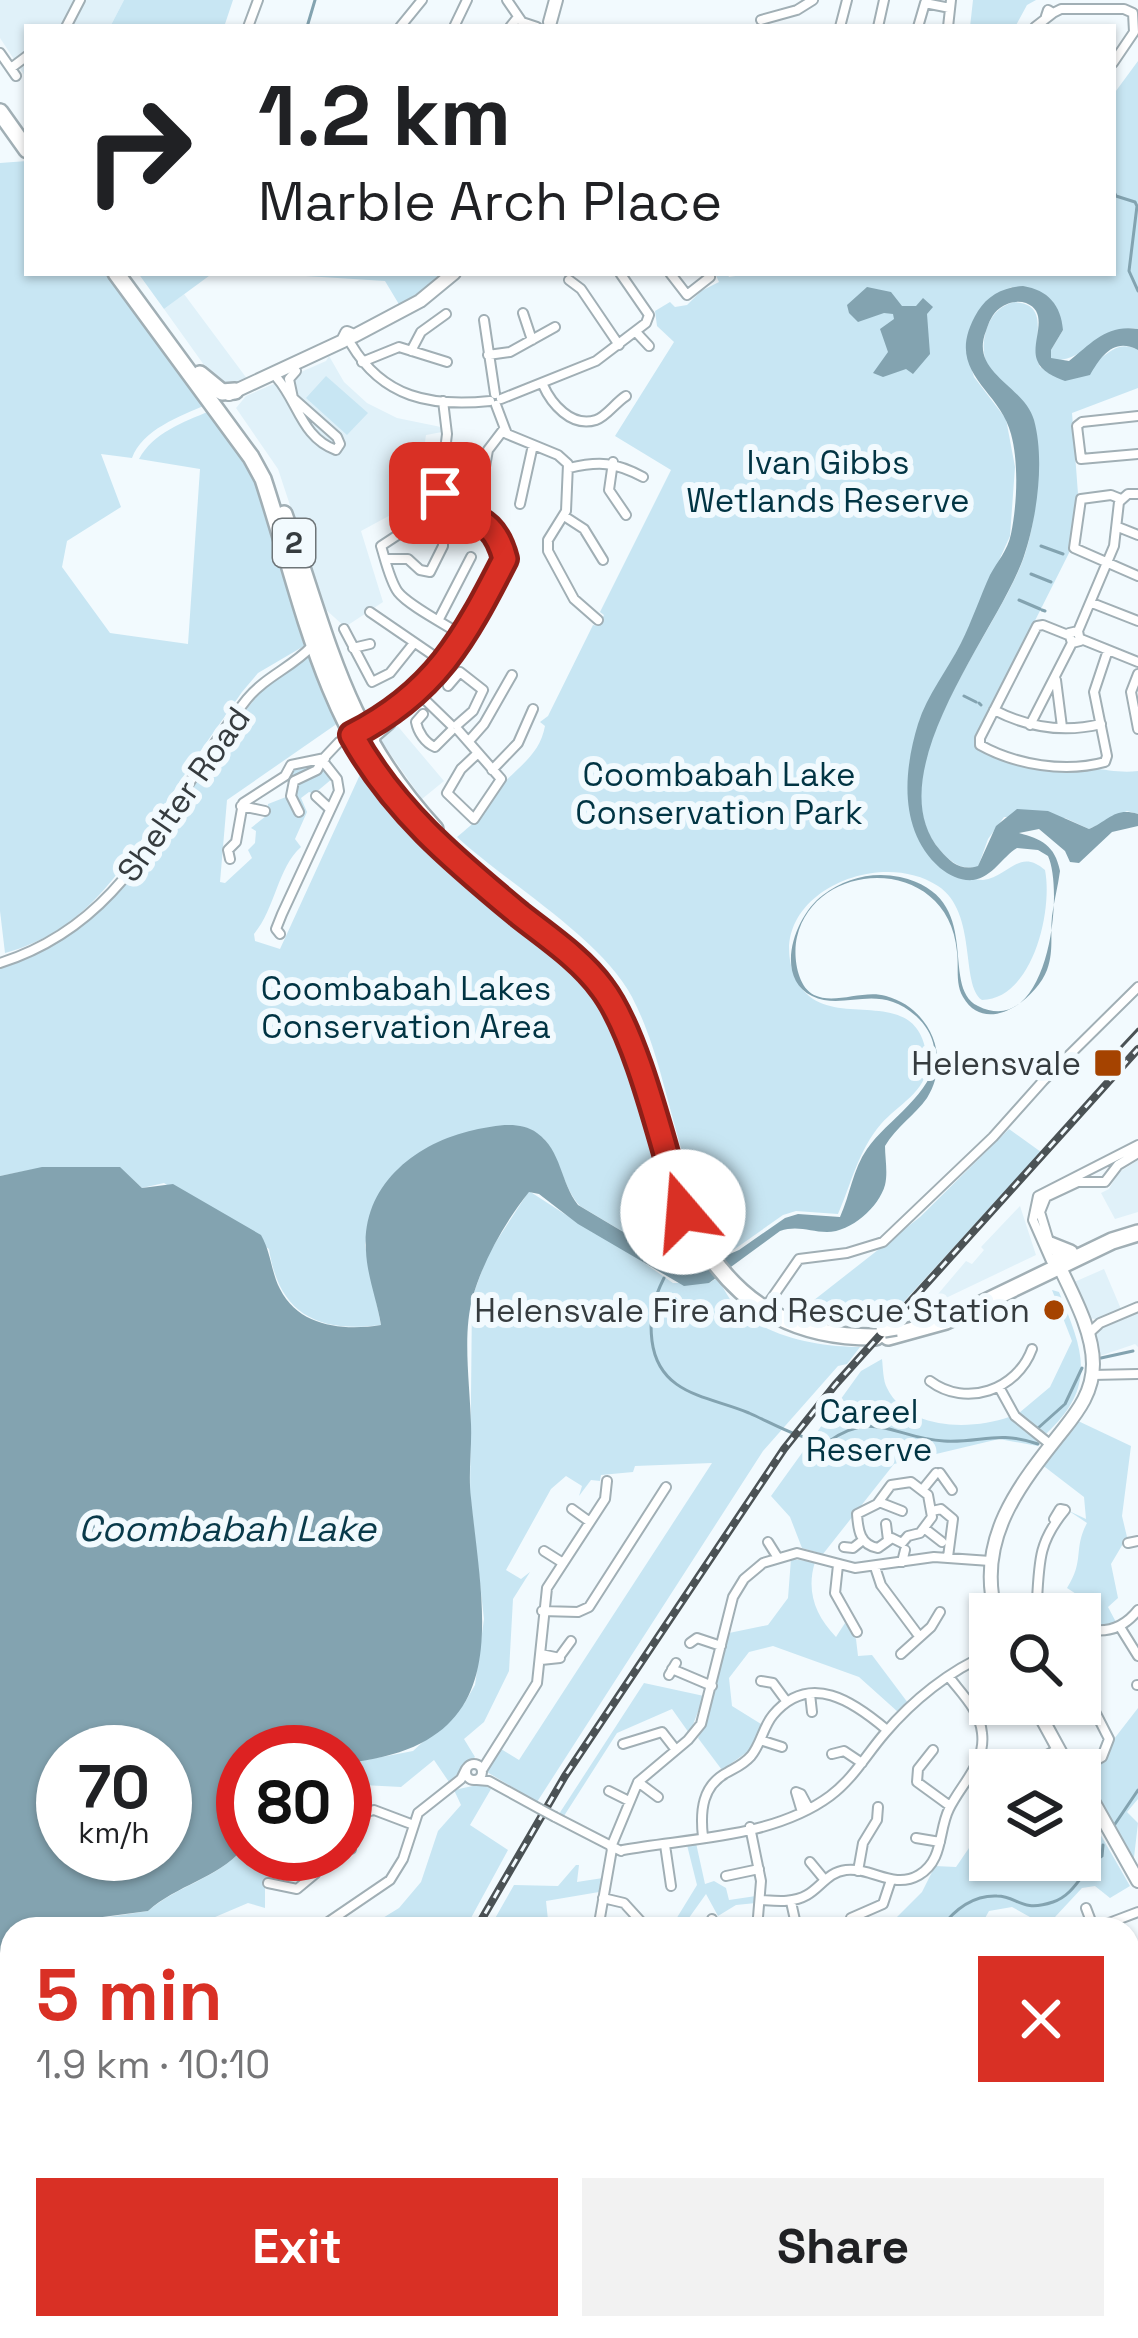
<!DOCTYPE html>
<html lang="en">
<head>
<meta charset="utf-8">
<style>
	body { margin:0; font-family:"Space Grotesk",sans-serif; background:#f2f2f2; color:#202124; height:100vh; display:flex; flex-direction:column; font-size:45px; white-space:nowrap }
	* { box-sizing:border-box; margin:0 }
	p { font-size:39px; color:#757577 }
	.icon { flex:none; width:66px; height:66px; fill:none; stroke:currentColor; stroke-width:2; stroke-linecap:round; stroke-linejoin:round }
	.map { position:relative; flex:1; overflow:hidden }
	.side { position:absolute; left:0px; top:1917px; width:1140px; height:423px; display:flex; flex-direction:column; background:#fff; border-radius:36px 36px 0 0; box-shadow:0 3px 9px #0004 }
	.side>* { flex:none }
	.guide { position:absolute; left:24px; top:24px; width:1092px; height:252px; border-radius:0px; box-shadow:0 3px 9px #0004; background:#fff; color:#202124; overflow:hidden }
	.controls { position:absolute; left:969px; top:1593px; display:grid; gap:24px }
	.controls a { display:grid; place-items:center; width:132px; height:132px; border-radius:0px; background:#fff; box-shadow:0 3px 9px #0004; font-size:60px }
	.speed { position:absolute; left:36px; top:1725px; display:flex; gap:24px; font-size:60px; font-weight:700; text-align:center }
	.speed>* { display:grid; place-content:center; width:156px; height:156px; border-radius:50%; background:#fff; box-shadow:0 3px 9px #0004; line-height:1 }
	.speed small { font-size:30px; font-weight:400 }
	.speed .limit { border:18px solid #d22; background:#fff; color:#111 }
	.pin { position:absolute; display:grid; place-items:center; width:102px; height:102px; color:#fff; margin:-51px; border-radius:24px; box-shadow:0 6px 18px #0006 }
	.me { position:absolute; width:132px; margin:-66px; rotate:342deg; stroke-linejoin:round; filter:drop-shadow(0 0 9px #0008) }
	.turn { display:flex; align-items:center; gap:42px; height:252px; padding:0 36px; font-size:54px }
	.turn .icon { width:156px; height:156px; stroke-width:2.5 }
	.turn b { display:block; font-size:84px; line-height:102px }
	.round { display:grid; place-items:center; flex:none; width:126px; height:126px; border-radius:0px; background:#f2f2f2 }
	.overview { display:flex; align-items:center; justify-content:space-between; height:204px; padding:0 36px }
	h1 { font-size:72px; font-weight:700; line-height:90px; color:#d93025 }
	.primary-button { display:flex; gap:24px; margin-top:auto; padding:24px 36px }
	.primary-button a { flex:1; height:138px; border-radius:0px; background:#d93025; color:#fff; font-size:48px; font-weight:700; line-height:138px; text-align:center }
	.primary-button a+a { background:#f2f2f2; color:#202124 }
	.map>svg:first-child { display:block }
</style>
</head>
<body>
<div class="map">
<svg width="1138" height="2338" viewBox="0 0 1138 2338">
	<rect width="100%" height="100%" fill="#f2fafe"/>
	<path fill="#e0f1f9" d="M0,0H124L110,27H27V79L0,38Z
		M184,294L248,380L232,388L219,386L164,309Z
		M329,356L344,382L367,403L397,418L441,427L442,432L426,435L421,471L435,478V491L361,531L383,602L345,627L324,608L278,469L236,408L246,396L326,361Z
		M395,723L444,781L422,799L379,738Z
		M1138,1160V1212L1115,1219L1101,1193L1109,1189L1118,1173Z
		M1020,1206L1036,1255L927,1307L966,1261L972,1264L984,1250L981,1247Z
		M1104,1269L1121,1309L1096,1319L1087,1318L1072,1283Z
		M1138,1313V1347L1135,1344L1097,1357L1093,1332Z"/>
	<path fill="#c8e6f3" d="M124,0H233L224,27H110Z
		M973,0H1036L1027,5L1015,27H970Z
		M1138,61V329C1102,324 1080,367 1051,359V350L1063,330L1011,287L966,350L974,377L1006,419L1015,467L1010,536L964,638L920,719L909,765L915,822L954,875C963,876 974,880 983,880C1009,877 1019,847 1045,870C1053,910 1033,999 982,1000C960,985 978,912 938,886C879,847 770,894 792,969C816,1047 919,970 927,1060C930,1090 898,1104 881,1124C858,1151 852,1182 838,1214L796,1211L783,1215L732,1251C672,1179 674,1078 632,997C601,938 508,884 457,837C478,820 481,816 495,794C512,769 539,759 545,726L540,722L548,716L593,625L598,626L604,615L600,612L671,470L615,436L674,342L657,326L655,311L670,302L675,307L687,305L701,291L719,282L715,273H727L729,277L755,273H1113V95Z
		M27,161V273H110L206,405C180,416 142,430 132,458L101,454L121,507L67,541L62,567L110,633L188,644L200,469L139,459C153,433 183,422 210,411L256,483L304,646L258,673L242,692C219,725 195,758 173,792C127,861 91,930 5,953L0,911V163Z
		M138,273H213L164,309Z
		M258,273H446L400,306L385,281Z
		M1014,302C1054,304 1029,343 1040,367L1052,375C1065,371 1080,368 1092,363C1110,355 1116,339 1138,350V388L1072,413L1078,494L1069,553L974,742C1004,774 1051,765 1091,768C1108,770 1121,773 1138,771V814L1127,811L1089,829L1065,818L1004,817L988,839L978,867C961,870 951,863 939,849C874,771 1001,629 1025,554C1035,522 1037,496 1036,464C1036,455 1039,444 1036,436C1022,396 968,376 988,325C994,312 1001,306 1014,302Z
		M326,376L368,413L347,435L306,398Z
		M308,657L318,662L338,723L227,800L220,882L225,883L252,858L248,850L255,843L256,831L251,828L266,816L268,804L286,797L292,768L321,763L333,778L314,794L309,792L301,798L307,812L295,839L301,847C278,867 275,909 254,934L255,941L280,949L363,768L401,814L470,880L590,982L614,1017L684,1226L711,1265L682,1267L580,1206C562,1186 561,1158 543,1138L375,1202L365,1245L381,1325C319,1333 279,1315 269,1249L164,1183L142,1188L119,1167L35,1169L0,1176V967C120,930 156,835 223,741C247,707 269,676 308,657Z
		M1009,1129L1041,1152L889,1318L877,1325L811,1316L809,1304L920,1217Z
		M529,1191L594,1233L611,1240L673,1283H709L717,1278C724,1288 730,1302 739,1310C769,1338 821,1347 860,1347L847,1364L838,1366L763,1451L537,1802L487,1772L501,1749L519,1760L712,1463L635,1466L633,1472L601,1475L600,1481L591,1480L579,1496L582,1486L566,1476L551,1489L506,1570L521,1579L530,1572L513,1599L509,1671L484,1722L464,1739L475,1757L449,1782L434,1760L401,1787L363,1785L345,1791V1764L413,1751L464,1704L475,1685L484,1619L470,1494L472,1298L488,1254Z
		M1052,1290L1059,1292C1083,1350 1098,1386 1046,1434L1019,1413L1050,1387L1072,1341Z
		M882,1359C883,1367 883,1381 887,1388C908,1431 972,1430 1009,1417L1039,1442L1038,1446L999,1439L894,1464L823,1554L802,1548L790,1517L771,1496L861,1371Z
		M1076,1420L1131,1446L1122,1516L1127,1537L1111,1564L1118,1598L1108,1607L1117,1624L1092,1627L1096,1607L1067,1588C1085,1560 1073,1549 1087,1523L1069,1511L1086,1519L1084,1497L1041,1464Z
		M791,1559L815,1562C806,1591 815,1615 836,1637L845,1623L856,1639L858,1656L872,1655L908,1703L898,1712L859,1677L773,1646L749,1652L729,1678L732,1706L761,1724L750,1750L722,1770L698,1738L708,1719L729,1633L768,1625L788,1598Z
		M644,1683L704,1696L691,1730L689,1733L672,1709L617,1733L564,1816L559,1814Z
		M1138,1708V1799L1127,1812L1138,1823L1133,1866L1083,1774L1108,1756L1114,1739Z
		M482,1784L491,1789L470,1825L508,1850L465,1929H365L399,1908L421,1882L438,1831L461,1805L454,1790Z
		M1080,1799L1130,1886L1110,1898L1095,1886L1082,1888L1055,1917L1064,1929H1053L1050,1922L1046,1926L1012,1907L989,1911L979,1929H885L922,1892L935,1866L956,1867L969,1848L970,1821L990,1805V1860H1080Z
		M696,1843L705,1884L714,1881L726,1888L729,1900L756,1896V1903L736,1905L718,1916L706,1894L681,1929H670L697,1885L687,1845Z
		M243,1849V1854H292L265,1885V1908L248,1903L187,1929H31L148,1911C177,1886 216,1879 243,1849Z
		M576,1865H579L577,1882L603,1878L599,1892L546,1901L548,1920L489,1929L514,1885L558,1886Z
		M12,2007V2186L0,2071Z
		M88,2328H334L331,2338H90Z
		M507,2328H845L854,2338H514Z"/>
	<path fill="#83a3b0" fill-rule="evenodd" d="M1023,286C1048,290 1061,305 1063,330L1051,350V358L1069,361C1092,343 1106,324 1138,329V350C1114,337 1101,356 1090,375L1065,381C1055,377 1041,372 1037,360C1030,342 1051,313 1026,303C1017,300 1007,303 1000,308C992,314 989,322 986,331C969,373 1024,385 1034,420C1045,460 1037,517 1024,556C1000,629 875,773 940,850C951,863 961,871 978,866L996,826L1017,809L1048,811L1089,829C1109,821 1114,807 1138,814V826L1112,832L1079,863L1070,862L1065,851L1039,829L1019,833C1041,839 1055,845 1060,871C1058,886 1054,901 1052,916C1050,934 1054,951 1047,970C1036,999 986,1037 963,997C955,983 959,967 957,952C949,855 816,857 797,937C793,953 796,986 814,995C835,1005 864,989 886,996C930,1008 952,1058 927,1098C915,1115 896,1127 885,1146C885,1158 888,1173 885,1185C879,1207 851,1232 827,1232C810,1232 798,1225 780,1231L709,1283L684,1286L578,1224L539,1194L529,1192C505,1222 484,1259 473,1296C462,1334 470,1384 471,1424C472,1449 468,1474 471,1498C484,1624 516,1746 345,1763V1752H243V1849C216,1879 177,1885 148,1911L12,1929L9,1941L12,2007L0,2071V1176L42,1167H120L142,1188L173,1184L261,1235C271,1252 271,1272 280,1289C299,1327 344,1331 381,1325C377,1300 367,1276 366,1251C361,1186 415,1143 474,1130C494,1126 519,1120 537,1133C562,1151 560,1182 578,1205L682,1267L697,1268L739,1250L785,1218L798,1214L840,1217C850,1195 853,1169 867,1149C888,1118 942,1089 934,1047C932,1035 925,1024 916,1016C877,981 845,1012 812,996C773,977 795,915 823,895C845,878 873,871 900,877C987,897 938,986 978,1006C1047,1041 1065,894 1048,856L1038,850L1017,848C1002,857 993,877 973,880C961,881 950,876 940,868C899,832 903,773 918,724C927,695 948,669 961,643C972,621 980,597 990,575C997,562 1008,550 1011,534C1017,505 1019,463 1011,434C999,387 941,372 978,311C988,295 1004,287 1023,286ZM63,1752H165V1854H63Z
		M867,287L891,292L902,306H916L923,298L933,307L927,314L930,354L913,374L906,369L883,377L873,373L888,352L880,329L894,319L893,314L884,313L858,322L849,313L847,305Z
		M0,2086C12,2167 12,2246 12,2328H88L90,2338H0Z"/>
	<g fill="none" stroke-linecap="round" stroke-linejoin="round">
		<path stroke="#83a3b0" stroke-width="3" d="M307,27L315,0
			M1113,190L1116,196L1135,202L1137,206L1129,271L1138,291
			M1041,546L1063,554
			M1031,574L1051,582
			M1019,600L1040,609
			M1042,610L1045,611
			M964,696L976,702
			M979,703L981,705
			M664,1278C653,1300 649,1316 652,1341C659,1395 708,1396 749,1413C776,1425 798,1439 828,1442C874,1408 896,1439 944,1441C982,1443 997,1430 1038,1444
			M1101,1358L1133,1351
			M1037,1429L1065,1404L1082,1368
			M1113,1827L1138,1790
			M940,1929C954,1910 972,1895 997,1896C1018,1896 1020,1913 1053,1902C1077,1894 1083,1867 1102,1856L1103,1845
			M683,2338L690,2328"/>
		<defs>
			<path id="minor" d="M507,0L522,22L537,27
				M1053,13L1061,9H1124L1133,13L1134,32L1113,63
				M761,20L797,10L813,0
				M66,27L80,0
				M248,27L258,0
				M400,27L422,0
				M454,27L467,0
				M510,27L518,17
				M840,27L847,0
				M878,27L884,0
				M918,27L925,3L950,8
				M948,27L951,0
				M1035,27L1053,13L1048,10L1046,16
				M0,53L16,76
				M11,68L27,56
				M670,273L687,295L710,277
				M569,280L581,289L619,345
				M523,313L532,340
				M484,320L495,394
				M636,332L649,346
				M351,344C383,398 431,407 490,401
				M411,351L421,332L446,314
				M488,355L510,352L555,327
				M362,362L399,347L447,362
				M277,378C298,402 302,438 336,450L340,444L337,437L293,398L289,379L296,371
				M543,385C551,403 571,428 596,420C606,417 616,402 626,396
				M501,399L596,361L646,323L649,315L620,273
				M496,405L507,434L558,455L568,464L566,511L548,540V551L574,599L598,620
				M1138,416L1082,422L1077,426L1081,459L1138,454
				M613,462L609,490L626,515
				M569,468C599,461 615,462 643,477
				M442,475L447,434L443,401
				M483,478L488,450L504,429
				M1121,499L1111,495L1081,499L1074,548L1138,576
				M520,504L533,445
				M564,516L584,529L603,560
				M1118,527L1138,535
				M386,559H408L420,570L430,572L443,546C444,533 428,522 416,523L381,546C385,559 390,581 398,592C409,606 447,625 463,636
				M1092,603L1138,621
				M370,612L443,662
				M439,619L471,557
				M344,629L372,682L390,673L414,643
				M1078,631L1114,546L1119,502L1128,494H1138
				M1068,635L1043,625L1037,626L980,738V745C1016,765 1065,773 1105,762L1107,756L1094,692L1108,650
				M1081,639L1138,662
				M353,648L370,644
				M1138,674L1131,692L1138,729
				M1056,680L1062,727
				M448,686L460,672L483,690L473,711L457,725
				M418,693L451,725
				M994,710C1027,727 1064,733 1101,724
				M423,714L416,722C418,732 425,743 435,747L451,731
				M1030,725L1072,643L1080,641L1078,631L1069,633L1072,643
				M458,730L501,779L474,819L447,793L461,769L477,754
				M469,741L484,724L512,675
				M323,759L339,742L394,713L424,687L471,625L505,559L489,524L445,501L441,486
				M492,770L518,743L533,709
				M316,796L330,809
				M241,806L265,811
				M230,859L228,850L236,842L243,803L285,776L291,765L325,758
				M280,934L276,929L282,914L339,791L337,779L322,760L317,770L294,781L291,796L299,812
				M0,963C135,920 166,800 247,699C265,677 292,667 311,647
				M1050,1245L1040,1212L1046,1197L1078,1182H1105L1118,1165L1138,1153
				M1051,1261L1033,1220L1038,1196L1138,1145
				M765,1308L799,1259L847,1253L883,1242L993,1137L1043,1081L1138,987
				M1088,1334L1100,1323L1138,1307
				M1092,1375L1138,1374
				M930,1381C966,1408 1017,1390 1032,1349
				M999,1387L1015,1416L1051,1445
				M940,1473L952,1490
				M911,1482L928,1495L932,1517L920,1533L908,1536L902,1543L892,1538L878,1548C860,1545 858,1530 857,1514L877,1504L891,1485Z
				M923,1489L936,1473
				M879,1502L902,1511
				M572,1509L590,1522
				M932,1511L941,1509L953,1519L948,1557
				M886,1524L888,1540
				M924,1528L942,1542
				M768,1542L778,1558
				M1128,1543L1138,1541
				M844,1547L853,1548L863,1540
				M544,1551L563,1563
				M902,1562L905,1550
				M838,1565L835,1593L857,1632
				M875,1567L881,1585L919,1636
				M1037,1601C1039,1558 1040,1540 1065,1510L1060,1509L1054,1519
				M995,1605L1030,1599L1061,1614
				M542,1611L578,1612L589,1607L666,1487
				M1080,1627C1104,1635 1123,1629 1138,1610
				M1120,1627L1138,1656
				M690,1643L697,1638L721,1646
				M901,1654L931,1627L940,1612
				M560,1656L571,1641
				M541,1660L560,1658L541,1654
				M672,1669L712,1686
				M669,1675L676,1663
				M761,1681L773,1683L787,1702
				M1137,1685H1138
				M810,1694L812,1712
				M760,1740L782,1747
				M623,1744L662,1732L676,1750
				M933,1750L918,1769L917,1782L950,1806
				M832,1754L844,1751L862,1763
				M466 1772a8 8 0 1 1 16 0a8 8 0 1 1-16 0Z
				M1026,1766L1058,1749
				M482,1770L537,1683L547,1588L605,1499L607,1481
				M1079,1770L1102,1757L1109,1739L1086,1694L1083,1676
				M477,1780L489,1781L540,1809
				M638,1782L658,1797
				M609,1791L629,1801
				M802,1812L796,1792L801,1794L809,1809
				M555,1817L621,1851
				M345,1818L374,1810L411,1824
				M750,1827L761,1881L757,1929
				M703,1837C700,1811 702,1785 728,1772C737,1767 744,1764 751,1756C761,1744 763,1727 773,1715C810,1671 854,1702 887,1730
				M916,1838L940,1842
				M665,1845L671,1886
				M345,1847L351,1849
				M611,1847L638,1782L688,1740L701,1724L733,1597L744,1579L763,1563L797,1553L855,1568L934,1557L990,1561
				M623,1850C689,1838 773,1838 830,1796C853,1779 866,1755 885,1733C912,1701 950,1670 989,1654
				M810,1862L824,1879
				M858,1871L863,1843L877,1820L878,1807
				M726,1876L759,1869
				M268,1883L297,1889L315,1874L325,1854
				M603,1898L624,1903L644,1925
				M761,1900C777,1901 793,1903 807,1895C821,1887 828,1872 846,1870C872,1867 893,1890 919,1875C944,1860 938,1831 949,1809C961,1784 986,1763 982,1733C980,1711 962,1694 949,1677
				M791,1902L797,1929
				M1086,1908L1094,1929
				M851,1918L883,1904L891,1880
				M318,1929L390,1880L403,1859L418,1813L461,1779L466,1769
				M598,1929L612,1849
				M709,1929L712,1919
				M1093,1929L1138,1912
				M1128,1979L1138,1980
				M1128,2026L1138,2023
				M1137,2064H1138
				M1133,2117L1138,2098
				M1128,2243L1138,2248
				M419,2328C443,2338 471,2338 495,2328
				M876,2328L878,2338
				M925,2328L927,2338
				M978,2328L988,2338
				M1049,2328L1055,2338
				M1127,2328L1135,2338"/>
			<path id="major" d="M550,22L556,0
				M229,394L343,341L347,333L354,336L420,301L454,273
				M996,1614C975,1540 1019,1485 1063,1430C1079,1410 1093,1391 1093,1364C1093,1329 1070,1290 1056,1259
				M985,1655L990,1652
				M1034,1704L1070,1770
				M1080,1778L1138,1881
				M1128,2220L1138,2200
				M1027,2338L1042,2328"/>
			<path id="highway" d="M0,112L27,150
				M116,273L251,457L263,479C300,591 322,717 402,808C465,881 585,941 624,1026C668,1165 690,1339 876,1337
				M200,374L222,392L235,391
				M284,514C328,638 342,728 435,829
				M371,747L372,735L387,722
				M1050,1245L1070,1253
				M888,1337L946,1321L1112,1241L1138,1233"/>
		</defs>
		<use href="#minor" stroke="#a1afb5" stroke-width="12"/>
		<use href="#major" stroke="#a1afb5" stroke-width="16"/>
		<use href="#highway" stroke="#a1afb5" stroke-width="20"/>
		<use href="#minor" stroke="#fff" stroke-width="8"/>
		<use href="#major" stroke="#fff" stroke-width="12"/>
		<use href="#highway" stroke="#fff" stroke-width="15"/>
		<path stroke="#4b5255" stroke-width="3" d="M1095,1075L1138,1029"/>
		<defs>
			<path id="rail" d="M476,1929L565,1776L784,1449L835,1385L1138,1049
				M346,2338L348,2328"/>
		</defs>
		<use href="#rail" stroke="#4b5255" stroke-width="8"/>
		<use href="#rail" stroke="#f2fafe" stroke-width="3" stroke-dasharray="9" stroke-linecap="butt"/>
		<defs>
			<path id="minor-bridge" d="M540,1809L555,1817"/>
			<path id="highway-bridge" d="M884,1329L896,1327"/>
		</defs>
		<use href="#minor-bridge" stroke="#a1afb5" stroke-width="12" stroke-linecap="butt"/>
		<use href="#highway-bridge" stroke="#a1afb5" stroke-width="20" stroke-linecap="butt"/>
		<use href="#minor-bridge" stroke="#fff" stroke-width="8"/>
		<use href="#highway-bridge" stroke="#fff" stroke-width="15"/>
	</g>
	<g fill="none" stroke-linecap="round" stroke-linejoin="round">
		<defs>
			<path id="route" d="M440,493C459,523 492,507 505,559C464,639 435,693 352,735C393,810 455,861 520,915C548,937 581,959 602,988C638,1035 664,1152 683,1212"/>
		</defs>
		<use href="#route" stroke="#8d1f18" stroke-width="30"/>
		<use href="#route" stroke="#d93025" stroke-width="21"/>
	</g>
	<g fill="#a54300" stroke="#f2fafe" stroke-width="4.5">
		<rect x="1093" y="1048" width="30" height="30" rx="6"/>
		<circle cx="1054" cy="1310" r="12"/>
	</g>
	<g text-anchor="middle" stroke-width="12" stroke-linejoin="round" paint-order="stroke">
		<rect fill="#f2fafe" stroke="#6e7578" stroke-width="3" x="273" y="519" width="42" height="48" rx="9"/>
		<g font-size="30" font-weight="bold" fill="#363c3f">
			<text x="294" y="553">2</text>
		</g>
		<g font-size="33" fill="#013443" stroke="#f2fafe">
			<text x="828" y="474">Ivan Gibbs<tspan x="828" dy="38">Wetlands Reserve</tspan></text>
			<text x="719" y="786">Coombabah Lake<tspan x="719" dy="38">Conservation Park</tspan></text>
			<text x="406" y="1000">Coombabah Lakes<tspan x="406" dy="38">Conservation Area</tspan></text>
			<text x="869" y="1423">Careel<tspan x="869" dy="38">Reserve</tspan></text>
		</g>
		<g font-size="33" fill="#363c3f" stroke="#f2fafe">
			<text transform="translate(183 794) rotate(-55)" y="12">Shelter Road</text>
		</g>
		<g font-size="33" fill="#363c3f" stroke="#f2fafe" text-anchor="end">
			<text x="1081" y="1075">Helensvale</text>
			<text x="1030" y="1322">Helensvale Fire and Rescue Station</text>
		</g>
		<g font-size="36" font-style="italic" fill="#093a4a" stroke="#f2fafe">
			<text x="227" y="1541">Coombabah Lake</text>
		</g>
	</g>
</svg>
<div class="controls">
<a><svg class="icon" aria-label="search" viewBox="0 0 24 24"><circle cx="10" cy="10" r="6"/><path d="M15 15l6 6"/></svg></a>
<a><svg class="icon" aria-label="layers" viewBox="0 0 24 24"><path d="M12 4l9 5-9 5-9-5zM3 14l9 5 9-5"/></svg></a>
</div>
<div class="speed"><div>70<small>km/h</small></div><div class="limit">80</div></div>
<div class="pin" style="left:440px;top:493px;background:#d93025"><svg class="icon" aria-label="arrive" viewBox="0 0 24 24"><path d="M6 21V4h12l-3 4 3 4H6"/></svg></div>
<svg class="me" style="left:683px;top:1212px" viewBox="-20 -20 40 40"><circle r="19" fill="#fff"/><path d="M0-13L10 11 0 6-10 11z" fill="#d93025"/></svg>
<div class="guide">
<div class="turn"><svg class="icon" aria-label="right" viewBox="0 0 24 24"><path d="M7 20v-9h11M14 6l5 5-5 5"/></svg><div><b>1.2 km</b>Marble Arch Place</div></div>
</div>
<section class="side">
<div class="overview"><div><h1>5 min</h1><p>1.9 km · 10:10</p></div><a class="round" style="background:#d93025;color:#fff"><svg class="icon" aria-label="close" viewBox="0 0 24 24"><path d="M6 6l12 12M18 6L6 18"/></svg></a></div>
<div class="primary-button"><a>Exit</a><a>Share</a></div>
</section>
</div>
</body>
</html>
